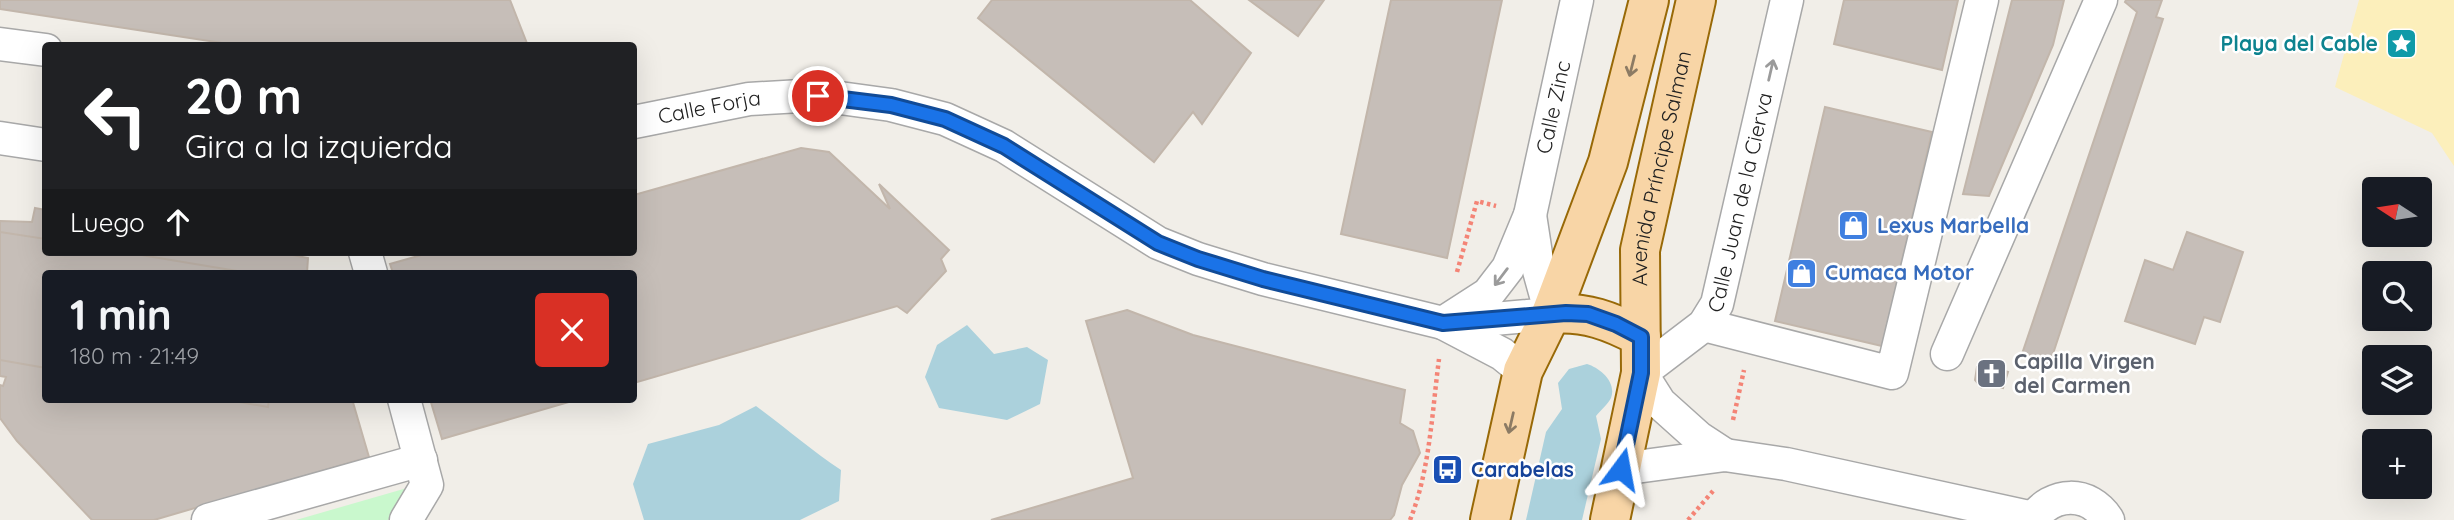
<!DOCTYPE html>
<html lang="es">
<head>
<meta charset="utf-8">
<style>
	body { margin:0; font-family:Quicksand,sans-serif; background:#242831; color:#f1f3f6; height:100vh; display:flex; flex-direction:column; font-size:26px; white-space:nowrap }
	* { box-sizing:border-box; margin:0 }
	p { font-size:23px; color:#9ea1a6 }
	.icon { flex:none; width:38px; height:38px; fill:none; stroke:currentColor; stroke-width:2; stroke-linecap:round; stroke-linejoin:round }
	.map { position:relative; flex:1; overflow:hidden }
	.drawer { position:absolute; left:42px; top:270px; width:595px; height:133px; display:flex; flex-direction:column; background:#171b24; border-radius:7px; box-shadow:0 7px 28px #0002 }
	.drawer>* { flex:none }
	.banner { position:absolute; left:42px; top:42px; width:595px; height:214px; border-radius:7px; box-shadow:0 7px 28px #0002; background:#202124; color:#fff; overflow:hidden }
	.needle { width:46px; rotate:282deg }
	.controls { position:absolute; left:2362px; top:177px; display:grid; gap:14px }
	.controls a { display:grid; place-items:center; width:70px; height:70px; border-radius:7px; background:#171b24; box-shadow:0 7px 28px #0002; font-size:35px }
	.pin { position:absolute; display:grid; place-items:center; width:60px; height:60px; color:#fff; margin:-30px; border:4px solid #fff; border-radius:50%; box-shadow:0 2px 7px #0007 }
	.me { position:absolute; width:77px; margin:-38px; rotate:13deg; stroke-linejoin:round; filter:drop-shadow(0 0 5px #0008) }
	.turn { display:flex; align-items:center; gap:24px; height:147px; padding:0 28px; font-size:32px }
	.turn .icon { width:91px; height:91px; stroke-width:2.5 }
	.turn b { display:block; font-size:49px; line-height:60px }
	.then { display:flex; align-items:center; height:66px; padding:0 28px; background:#0003; gap:14px; font-size:26px }
	.round { display:grid; place-items:center; flex:none; width:74px; height:74px; border-radius:7px; background:#242831 }
	.headline { display:flex; align-items:center; justify-content:space-between; height:119px; padding:0 28px }
	h1 { font-size:42px; font-weight:700; line-height:52px }
	.map>svg:first-child { display:block }
</style>
</head>
<body>
<div class="map">
<svg width="2454" height="520" viewBox="0 0 2454 520">
	<rect width="100%" height="100%" fill="#f1eee8"/>
	<path fill="#fcefbb" d="M2359,0H2454V166L2432,133L2335,87Z"/>
	<path fill="#c9f8cd" d="M407,488L388,520H296Z"/>
	<path fill="#abd1dc" d="M967,325L994,354L1027,347L1048,360L1040,404L1007,420L939,408L925,377L937,345Z
		M1587,364C1600,368 1617,382 1611,398C1608,404 1601,410 1596,416L1601,439L1582,520H1526L1546,432L1562,409L1558,383L1569,369Z
		M756,406C785,427 811,450 841,470L839,501L800,520H644L633,484L648,444L719,425Z"/>
	<path fill="#c6beb8" stroke="#c2b6ab" stroke-width="2" d="M0,0H510L528,46H242L0,9Z
		M992,0H1190L1251,53L1202,124L1193,112L1154,162L978,18Z
		M1249,0H1324L1298,36Z
		M1391,0H1502L1447,258L1341,234Z
		M1844,0H1958L1942,70L1834,44Z
		M2012,0H2064L2053,45L1989,196L1963,194Z
		M2126,0H2162L2156,17L2163,19L2049,366L2022,354L2137,12L2125,2Z
		M1825,107L1932,132L1882,346L1775,321Z
		M801,148L829,152L890,209L879,184L949,250L941,259L946,271L907,313L897,306L634,383V273H393L390,264L432,252H634V195Z
		M35,208L46,210V252H277L308,258L307,273H46V399H352L369,457L154,520H92L17,441L0,418V385L3,386L6,377L0,376V221L32,222Z
		M0,232L46,239V252H123L249,273H46V368L0,360Z
		M2187,232L2243,252L2220,322L2204,317L2195,344L2125,321L2145,260L2173,270Z
		M1127,310L1193,335L1405,390L1400,423L1413,431L1420,453L1402,485L1394,515L1390,520H991L1133,478L1086,321Z
		M1990,362L1988,366L2008,372L2003,388L1984,382L1981,387L1975,380L1977,367Z
		M222,399H269L268,407Z
		M430,399H579L442,439Z"/>
	<g fill="none" stroke-linecap="round" stroke-linejoin="round">
		<defs>
			<g id="street">
				<path d="M0,44L46,50"/>
				<path id="s1" d="M634,122L749,99L818,95L891,105L945,119L1004,146L1158,243L1198,259L1263,279L1443,323L1502,354L1523,371"/>
				<path d="M0,138L46,145"/>
				<path d="M365,252L371,273"/>
				<path id="s2" d="M1443,323L1488,294L1508,268L1530,215L1577,0"/>
				<path d="M1448,323L1551,314L1538,267L1530,215"/>
				<path d="M1704,325L1892,373L1982,0"/>
				<path d="M1947,354L2101,0"/>
				<path d="M404,399L427,485L406,520"/>
				<path id="s3" d="M1725,455L1699,438L1660,403L1641,373L1704,325L1717,304L1787,0"/>
				<path d="M1621,469L1725,455L1786,464L2033,518"/>
				<path d="M208,520L421,460"/>
				<path d="M2032,520C2052,491 2089,490 2108,520"/>
			</g>
			<g id="primary">
				<path d="M1551,314C1585,311 1611,321 1641,337"/>
				<path d="M1490,520L1523,371L1551,314L1608,162L1649,0"/>
				<path id="s4" d="M1610,520L1641,373L1640,250L1696,0"/>
			</g>
		</defs>
		<use href="#street" stroke="#a8a8a8" stroke-width="35"/>
		<use href="#primary" stroke="#986907" stroke-width="42"/>
		<path stroke="#f48476" stroke-width="4.5" stroke-dasharray="3.5 3.5" stroke-linecap="butt" d="M1457,272L1477,201L1496,206
			M1733,420L1744,370
			M1410,520C1430,470 1432,412 1439,359
			M1688,520L1713,491"/>
		<use href="#street" stroke="#fff" stroke-width="32"/>
		<use href="#primary" stroke="#f8d5a6" stroke-width="38"/>
	</g>
	<defs><path id="oneway-shaft" d="M-6 0H5M1.5-3L5.5 0L1.5 3" fill="none" stroke-width="1.6" stroke-linecap="round" stroke-linejoin="round" transform="scale(1.75)"/></defs>
	<g stroke="#8c7b64">
		<use href="#oneway-shaft" transform="translate(1632 66) rotate(104)"/>
		<use href="#oneway-shaft" transform="translate(1511 423) rotate(103)"/>
	</g>
	<g stroke="#9b9b9b">
		<use href="#oneway-shaft" transform="translate(1771 70) rotate(-77)"/>
		<use href="#oneway-shaft" transform="translate(1501 277) rotate(127)"/>
	</g>
	<g fill="none" stroke-linecap="round" stroke-linejoin="round">
		<defs>
			<path id="route" d="M818,96L891,105L945,119L1004,146L1158,243L1198,259L1263,279L1443,323L1566,313L1588,314L1616,324L1641,337V373L1621,469"/>
		</defs>
		<use href="#route" stroke="#114b97" stroke-width="18"/>
		<use href="#route" stroke="#1a73e8" stroke-width="12"/>
	</g>
	<defs>
		<symbol id="sight-square" viewBox="-11 -11 22 22"><rect x="-9" y="-9" width="18" height="18" rx="4" fill="#0f9aa8" stroke="#fff"/><path d="M0-6L1.8-2.2L6-1.7L2.9 1.2L3.7 5.4L0 3.3L-3.7 5.4L-2.9 1.2L-6-1.7L-1.8-2.2Z" fill="#fff"/></symbol>
		<symbol id="shop-square" viewBox="-11 -11 22 22"><rect x="-9" y="-9" width="18" height="18" rx="4" fill="#3f7fe0" stroke="#fff"/><path d="M-5-2.5h2.3a2.7 3.5 0 0 1 5.4 0H5L5.5 6h-11ZM-1.5-2.5h3a1.5 2.3 0 0 0-3 0Z" fill="#fff"/></symbol>
		<symbol id="church-square" viewBox="-11 -11 22 22"><rect x="-9" y="-9" width="18" height="18" rx="4" fill="#6b7280" stroke="#fff"/><path d="M-1.2-6h2.4v3.5h3.3v2.4h-3.3V6h-2.4V-.1h-3.3v-2.4h3.3Z" fill="#fff"/></symbol>
		<symbol id="bus-square" viewBox="-11 -11 22 22"><rect x="-9" y="-9" width="18" height="18" rx="4" fill="#1a4fb4" stroke="#fff"/><path d="M-5-6H5V4H4V6H2V4H-2V6H-4V4H-5ZM-3.5-4V0h7V-4ZM-3.5 1.2v1.5H-2V1.2ZM2 1.2v1.5H3.5V1.2Z" fill="#fff"/></symbol>
	</defs>
	<g fill-rule="evenodd">
		<use href="#sight-square" x="2384" y="26" width="35" height="35"/>
		<use href="#shop-square" x="1836" y="208" width="35" height="35"/>
		<use href="#shop-square" x="1784" y="256" width="35" height="35"/>
		<use href="#church-square" x="1974" y="356" width="35" height="35"/>
		<use href="#bus-square" x="1430" y="452" width="35" height="35"/>
	</g>
	<g text-anchor="middle" stroke-width="5" stroke-linejoin="round" paint-order="stroke">
		<g font-size="21" font-weight="bold" fill="#0d838f" stroke="#fff" text-anchor="end">
			<text x="2378" y="51">Playa del Cable</text>
		</g>
		<g font-size="21" fill="#212121" stroke="#fff">
			<text dy="7" stroke="none"><textPath href="#s2" startOffset="254">Calle Zinc</textPath></text>
			<text dy="7" stroke="none"><textPath href="#s1" startOffset="77">Calle Forja</textPath></text>
			<text dy="7" stroke="none"><textPath href="#s4" startOffset="357">Avenida Príncipe Salman</textPath></text>
			<text dy="7" stroke="none"><textPath href="#s3" startOffset="327">Calle Juan de la Cierva</textPath></text>
		</g>
		<g font-size="21" font-weight="bold" fill="#366cbe" stroke="#fff" text-anchor="start">
			<text x="1877" y="233">Lexus Marbella</text>
			<text x="1825" y="280">Cumaca Motor</text>
		</g>
		<g font-size="21" font-weight="bold" fill="#5b616d" stroke="#fff" text-anchor="start">
			<text x="2014" y="369">Capilla Virgen<tspan x="2014" dy="24">del Carmen</tspan></text>
		</g>
		<g font-size="21" font-weight="bold" fill="#164399" stroke="#fff" text-anchor="start">
			<text x="1471" y="477">Carabelas</text>
		</g>
	</g>
</svg>
<div class="controls">
<a><svg class="needle" viewBox="-14 -14 28 28"><path d="M0-13l5 13h-10z" fill="#e53935"/><path d="M0 13l5-13h-10z" fill="#9ea1a6"/></svg></a>
<a><svg class="icon" aria-label="search" viewBox="0 0 24 24"><circle cx="10" cy="10" r="6"/><path d="M15 15l6 6"/></svg></a>
<a><svg class="icon" aria-label="layers" viewBox="0 0 24 24"><path d="M12 4l9 5-9 5-9-5zM3 14l9 5 9-5"/></svg></a>
<a>+</a>
</div>
<div class="pin" style="left:818px;top:96px;background:#d93025"><svg class="icon" aria-label="arrive" viewBox="0 0 24 24"><path d="M6 21V4h12l-3 4 3 4H6"/></svg></div>
<svg class="me" style="left:1621px;top:469px" viewBox="-20 -20 40 40"><path d="M0-17L14 15 0 8-14 15z" fill="#1a73e8" stroke="#fff" stroke-width="4"/></svg>
<div class="banner">
<div class="turn"><svg class="icon" aria-label="left" viewBox="0 0 24 24"><path d="M17 20v-9H6M10 6l-5 5 5 5"/></svg><div><b>20 m</b>Gira a la izquierda</div></div>
<div class="then">Luego<svg class="icon" aria-label="ahead" viewBox="0 0 24 24"><path d="M12 20V5M6 11l6-6 6 6"/></svg></div>
</div>
<section class="drawer">
<div class="headline"><div><h1>1 min</h1><p>180 m · 21:49</p></div><a class="round" style="background:#d93025;color:#fff"><svg class="icon" aria-label="close" viewBox="0 0 24 24"><path d="M6 6l12 12M18 6L6 18"/></svg></a></div>
</section>
</div>
</body>
</html>
